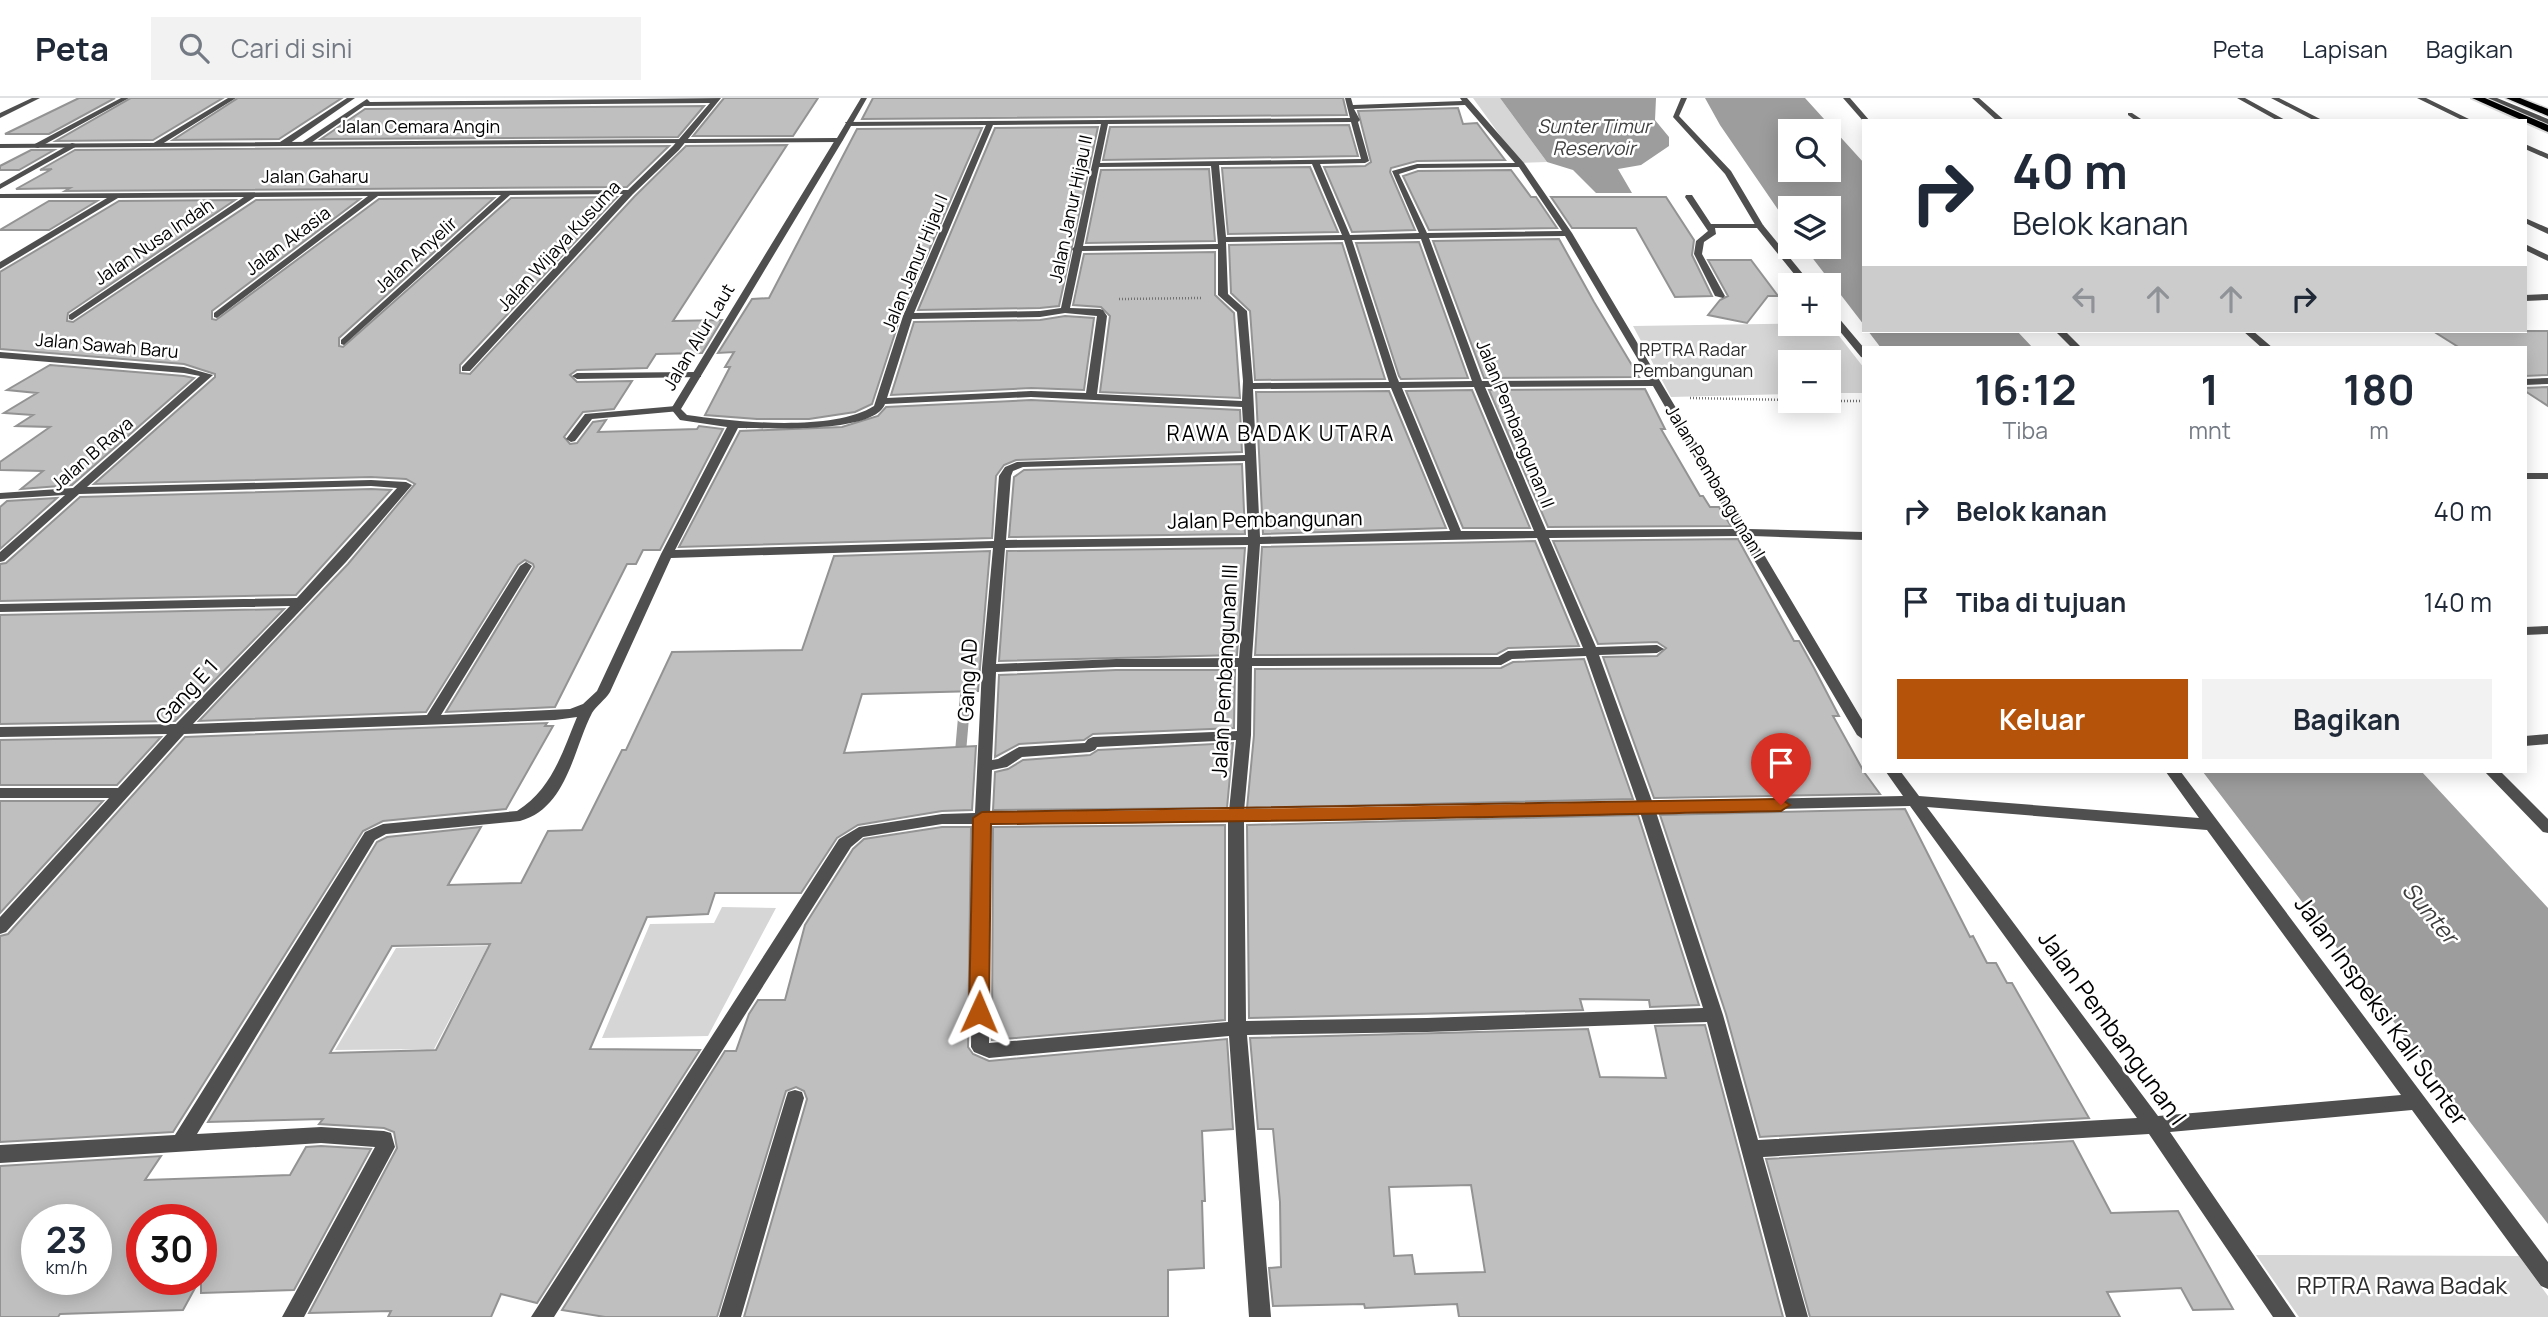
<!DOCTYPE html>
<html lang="id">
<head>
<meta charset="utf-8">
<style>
	body { margin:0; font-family:Manrope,sans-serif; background:#f2f2f3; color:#1f2937; height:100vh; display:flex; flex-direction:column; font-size:26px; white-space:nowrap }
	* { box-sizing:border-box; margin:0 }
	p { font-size:23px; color:#747a83 }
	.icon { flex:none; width:38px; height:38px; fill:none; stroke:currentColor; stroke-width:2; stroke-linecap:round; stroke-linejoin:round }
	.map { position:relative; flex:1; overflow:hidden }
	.side { position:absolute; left:1862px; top:248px; width:665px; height:427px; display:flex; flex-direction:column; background:#fff; border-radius:0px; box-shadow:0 4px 18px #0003 }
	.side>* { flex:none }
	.banner { position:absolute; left:1862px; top:21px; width:665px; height:214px; border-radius:0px; box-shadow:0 4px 18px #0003; background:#fff; color:#1f2937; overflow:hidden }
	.controls { position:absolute; left:1778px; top:21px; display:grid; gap:14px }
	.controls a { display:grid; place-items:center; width:63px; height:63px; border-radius:0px; background:#fff; box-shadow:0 4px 18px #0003; font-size:35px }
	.speed { position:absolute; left:21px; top:1106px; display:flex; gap:14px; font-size:35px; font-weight:700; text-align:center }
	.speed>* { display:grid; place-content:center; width:91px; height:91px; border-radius:50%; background:#fff; box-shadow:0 4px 18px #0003; line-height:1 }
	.speed small { font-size:18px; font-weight:400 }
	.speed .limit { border:10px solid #d22; background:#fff; color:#111 }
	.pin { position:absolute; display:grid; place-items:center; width:60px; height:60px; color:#fff; margin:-72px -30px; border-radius:50% 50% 50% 0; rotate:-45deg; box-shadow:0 0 7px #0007 }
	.pin .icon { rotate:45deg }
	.me { position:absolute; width:77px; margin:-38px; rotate:1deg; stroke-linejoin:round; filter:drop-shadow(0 0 5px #0008) }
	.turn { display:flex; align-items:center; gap:24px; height:147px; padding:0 35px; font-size:32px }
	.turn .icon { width:91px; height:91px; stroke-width:2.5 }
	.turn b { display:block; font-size:49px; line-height:60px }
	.lanes { display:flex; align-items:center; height:66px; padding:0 35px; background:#0003; justify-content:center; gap:35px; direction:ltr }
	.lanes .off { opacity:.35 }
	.eta { display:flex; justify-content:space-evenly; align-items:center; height:119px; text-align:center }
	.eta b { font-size:42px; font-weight:700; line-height:49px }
	.primary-button { display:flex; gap:14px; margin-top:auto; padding:14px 35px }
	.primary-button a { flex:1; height:80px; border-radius:0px; background:#b45309; color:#fff; font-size:28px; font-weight:700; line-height:80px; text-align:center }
	.primary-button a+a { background:#f2f2f3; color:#1f2937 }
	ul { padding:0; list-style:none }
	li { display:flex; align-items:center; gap:21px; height:91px; padding:0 35px }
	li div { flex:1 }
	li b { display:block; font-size:26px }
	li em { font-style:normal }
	header { display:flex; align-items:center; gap:42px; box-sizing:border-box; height:98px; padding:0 35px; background:#fff; border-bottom:2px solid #e0e1e3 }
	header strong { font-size:33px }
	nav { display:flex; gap:38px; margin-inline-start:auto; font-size:24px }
	.search { width:490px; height:63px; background:#f2f2f3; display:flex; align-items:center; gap:18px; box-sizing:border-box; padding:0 24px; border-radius:0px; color:#747a83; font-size:26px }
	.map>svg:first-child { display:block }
</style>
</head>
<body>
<header>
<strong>Peta</strong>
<div class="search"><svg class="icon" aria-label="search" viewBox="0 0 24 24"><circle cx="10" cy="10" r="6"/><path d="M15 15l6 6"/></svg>Cari di sini</div>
<nav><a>Peta</a><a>Lapisan</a><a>Bagikan</a></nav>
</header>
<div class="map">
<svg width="2548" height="1219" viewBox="0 0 2548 1219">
	<rect width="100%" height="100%" fill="#fff"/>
	<path fill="#d6d6d6" d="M1473,0H1500L1547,64L1520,65Z
		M1829,225L1864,270V295H1829V264H1790V296L1671,299L1633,228Z
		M722,809L776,810L708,938L602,940L650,826L714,825Z
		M488,848L434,951L335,952L396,850Z
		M2256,1157L2519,1158L2548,1198V1219H2299Z"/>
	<path fill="#9d9d9d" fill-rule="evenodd" d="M1500,0H1656L1655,22L1669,39V48L1641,67L1618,71L1632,95H1596L1573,72L1547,64Z
		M1705,0H1805L1864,65V227L1804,149H1829V110H1790V129L1720,27ZM1790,33H1829V72H1790Z
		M1868,233H2017L2033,250H1881Z
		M2203,674H2422L2548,810V1126Z"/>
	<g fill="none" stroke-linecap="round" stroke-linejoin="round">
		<path stroke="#9d9d9d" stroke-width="11" d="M960,660L967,579"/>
	</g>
	<path fill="#bfbfbf" stroke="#939393" stroke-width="2" fill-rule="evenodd" d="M79,0H115L49,36H5Z
		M131,0H223L153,42L56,43Z
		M238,0H342L279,41L173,42Z
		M724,0H818L793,38H693Z
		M873,0H1343L1347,17L862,21Z
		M704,8L678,39L321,41L365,11Z
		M1458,10L1463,26L1477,25L1505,62L1417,63L1391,70L1390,74L1415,132L1352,134L1324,69L1365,68L1371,64L1358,13Z
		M1349,27L1358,58L1103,62L1110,29Z
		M1098,29L1059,208L1040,210L918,212L995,30Z
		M982,30L901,217L872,306L855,314L809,321H757L705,317L730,269H725L734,254L718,255L752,201L769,200L857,31Z
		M787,47L673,223L722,222L702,255L656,256L647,270L577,272L570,277L577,284L632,283L614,311L583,314L564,339L570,346L577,345L593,324L606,322L598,334L697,331L699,328L723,331L660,452H643L636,466H627L555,609L446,614L534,469L533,466L525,462L518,467L426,614L199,623L348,466L415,386L406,381L371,379L94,386L215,279V276L184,266L0,251V174L119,103L235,102L68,215L67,223L73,224L256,102L360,101L212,213V221L216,222L379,101L494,100L339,240V248L343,249L511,100L617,99L460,267V275L470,276L635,98L686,48Z
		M669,48L627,89L65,93L70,90L16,91L52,71L40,72L75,52Z
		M31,52H54L19,72H0V68Z
		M1310,69L1338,134L1228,136L1222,70Z
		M1209,71L1215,143L1086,145L1101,72Z
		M1511,72L1531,99H1536L1557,130L1429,132L1403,78L1418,73Z
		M1551,99H1666L1694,142L1692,157L1712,198L1675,199L1636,130H1572Z
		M49,103H97L49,132H0Z
		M1559,141L1594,204L1639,279L1484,280L1433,143Z
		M1419,144L1468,280L1401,281L1399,278L1356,145Z
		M1342,145L1385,281L1255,282L1250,213L1231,195L1229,147Z
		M1215,154V197L1234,215L1240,300L1100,294L1110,218L1101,209L1073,207L1084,156Z
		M1708,162H1751L1778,198H1768L1747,225L1708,217L1720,202L1728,198Z
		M1065,218L1094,220L1084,292L1031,290L891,297L914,224L1040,222Z
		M2433,233H2548V277L2525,278V250H2460Z
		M50,267L184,278L194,280L72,387L21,391L43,373L0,372V364L50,329L16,328L33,317L4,315L37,295L7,292Z
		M2548,289V308L2525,293V290Z
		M1645,291L1665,331H1661L1700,398H1703L1710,409H1719L1731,428L1548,429L1489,292Z
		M1472,292L1530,430H1463L1406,293Z
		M1389,293L1446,430L1263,436L1256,294Z
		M1031,302L1240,312L1242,354L1016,362L1004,367L996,378L992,440L679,449L740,333L842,329L878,318L886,309Z
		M1242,366L1245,436L1009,439L1014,379L1024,372Z
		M371,391L391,392L296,497L0,503V466L6,465L80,399Z
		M57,400L0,451V409L7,403Z
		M1738,441L1794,543H1799L1814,570L1839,618H1833L1864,674L1880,696L1654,700L1603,559L1657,558L1666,550L1657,544L1598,546L1553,443Z
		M1535,443L1579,548L1508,550L1497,556L1255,557L1262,449Z
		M1245,450L1237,557L999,563L1007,453Z
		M990,453L978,593L862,596L844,655L976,648L972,712L942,713L858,727L837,740L801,795H715L708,816L647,819L590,951L700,952L537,1205L501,1196L491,1219H388L391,1213L309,1215L397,1050L394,1034L384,1030L319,1026L323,1021L208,1024L377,744L387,739L481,729L448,787L521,785L548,733L582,732L622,652H626L672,554L802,552L834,458ZM490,846L436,952L330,955L392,848Z
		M284,511L175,623L0,626V517Z
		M1584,561L1633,701L1247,710L1254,637L1255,571L1501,570L1513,564Z
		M1116,572H1235L1234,630L1093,636L1084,642L1019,646L995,659L999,577Z
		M547,625L545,628H553L506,711L383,723L363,733L173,1034L0,1044V838L8,836L185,639Z
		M161,639L117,687H0V642Z
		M1233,645L1227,710L993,712L995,674L1008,671L1023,662L1090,657L1098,652Z
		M0,703H103L0,815Z
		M1905,711L1970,839L1973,838L1987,865H1996L2007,885H2012L2089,1020L1760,1039L1726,916L1660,717Z
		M1638,717L1699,907L1650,909L1649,902L1580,901L1583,912L1249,920L1247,727Z
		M1225,727V922L992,942L993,729Z
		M942,729H971L968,949L973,956L989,963L1227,941L1233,1031L1202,1033L1205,1103H1202L1204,1170L1168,1172V1219H744L807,1001L804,993L796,989L786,993L717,1219H605L562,1212L725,953H736L749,916L758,902H785L805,827L853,751L864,741Z
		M1705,927L1783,1219H1459L1457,1206L1365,1210L1364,1206L1273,1208L1269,1170L1281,1169L1280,1104L1273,1031H1258L1250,940L1588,931L1600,979L1666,980L1655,928ZM1471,1087L1485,1174L1415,1176L1412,1157L1394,1158L1389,1089Z
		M2073,1043L2111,1115L2178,1113L2233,1211L2193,1212L2181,1190L2107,1194L2120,1219H1810L1766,1061Z
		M321,1048L371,1051L294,1192L201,1195V1122H142V1181H200L183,1212L60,1216L58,1219H0V1068L161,1058L145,1082L290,1077L306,1049ZM37,1122H96V1181H37Z"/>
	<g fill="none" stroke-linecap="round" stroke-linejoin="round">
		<defs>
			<path id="trunk" d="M2472,0H2485L2548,27V34Z"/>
			<path id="motorway" d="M2506,0H2520L2548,11V18Z"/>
		</defs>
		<use href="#trunk" stroke="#dbdbdb" stroke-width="4"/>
		<use href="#motorway" stroke="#dbdbdb" stroke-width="3"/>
		<path stroke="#717171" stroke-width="2.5" stroke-dasharray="1 2" stroke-linecap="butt" d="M1119,201L1201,200
			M1690,300L1790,302
			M1829,303H1864"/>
		<path fill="#4f4f4f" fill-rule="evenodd" d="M2271,0H2279L2324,23H2315Z
			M2417,0H2426L2473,23H2464Z
			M2488,0H2497L2548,21V26Z
			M2525,46L2548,56V61L2525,51Z
			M1686,97H1692L1711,126H1760L1764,128L1760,130H1715L1716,136L1704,144L1702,156L1725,198L1723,200L1715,198L1694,156L1696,143L1708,133L1685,99Z
			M2525,120L2548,130V136L2525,125Z
			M697,274L701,275V279L577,281L572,278L577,275Z
			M676,308L680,309V313L592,321L575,343L571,344L566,341L585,316Z"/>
		<path fill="#4f4f4f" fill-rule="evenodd" d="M32,0H40L0,20V15Z
			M121,0H129L38,50L31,48Z
			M228,0H236L159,48L152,46Z
			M347,0H355L286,48H280V44Z
			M721,0L679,52L633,96L470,273H462V269L623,96L510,97L344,247L341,246V242L501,97L378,98L217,220L214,219V215L368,98L255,99L72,222L69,221V217L244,99L118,100L0,171V164L107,100H0V96L628,92L673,48L710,5L364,8L308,47L301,45L367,1L370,4Z
			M1345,0H1351L1353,7L1462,3L1460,0H1467L1524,65L1572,135L1748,431L1864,434V442L1753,438L1864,625V642L1857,637L1740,438L1549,440L1596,549L1657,547L1664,551L1657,555L1599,557L1652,703L1903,698L1886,674H1901L1919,698L2199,720L2166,674H2181L2548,1164V1191L2541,1188L2412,1012L2170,1034L2296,1219H2273L2149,1036L1763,1059L1808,1219H1786L1707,924L1427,934L1247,937L1271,1219H1249L1229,938L989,960L974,954L971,949L974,726H942L863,739L851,749L554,1219H531L839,741L859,729L942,716L975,715L982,570L993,450L671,460L610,594C605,602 596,608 592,615C573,652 567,710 520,723L386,736L375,742L197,1036L321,1029L384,1033L391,1035L395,1049L304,1219H282L375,1049L321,1045L0,1065V1047L175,1037L365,734L383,726L517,713C552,691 562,655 577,619L555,622L184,636L6,834L0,836V819L109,700H0V690H118L167,636L0,639V629L176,626L290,508L0,514V506L297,500L397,390L371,388L79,396L4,463L0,464V454L65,397L0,401V395L73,390L200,278L184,275L0,260V254L184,269L213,277L87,389L371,382L406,384L412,387L346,464L193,626L427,617L520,468L526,464L532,468L441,617L570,611L583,606L597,593L661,456L727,329L680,322L671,311L835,42L839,40L843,42L681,311L687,317C735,324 833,334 874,308L903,218L986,27L848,28L845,24L1350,20ZM1465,7L1515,65L1417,66L1392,73L1419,135L1350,137L1320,66L1365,65L1369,63L1358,24L1360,22L1354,11ZM1351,24L1361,61L1100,65L1108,26ZM1101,26L1074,149L1072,151L1073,153L1061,210L1040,213L914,215L993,27ZM1312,66L1342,137L1226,139L1219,67ZM1211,68L1218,146L1083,148L1099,69ZM1519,69L1562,133L1427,135L1399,76L1418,70ZM1565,138L1650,282L1482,283L1429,140ZM1421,141L1472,283L1399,284L1397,279L1352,142ZM1344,142L1389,284L1253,285L1247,213L1228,196L1226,144ZM1218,151V197L1237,214L1243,283L1242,303L1097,296L1107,218L1103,212L1100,211L1070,210L1082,153ZM1065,215L1097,218L1086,295L1031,293L887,300L912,221L1040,219ZM1653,288L1736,431L1546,432L1485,289ZM1474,289L1534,433H1461L1402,290ZM1391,290L1450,433L1260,439L1253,291ZM1031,299L1242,309L1245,357L1017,364L1005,369L999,378L994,443L675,452L738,330C767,330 874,336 885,306ZM1245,363L1248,439L1006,442L1011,378L1013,373L1023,369ZM1537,440L1583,550L1508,553L1498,559L1252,560L1260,446ZM1248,447L1239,560L1116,561L996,566L1005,450ZM1586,558L1637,704L1244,713L1251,637L1252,568L1501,567L1512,561ZM1116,569H1238L1237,633L1093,639L1088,641L1085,645L1019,649L998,661L992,662L996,574ZM1236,642L1229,713L990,715L992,672L1007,669L1022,659L1090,654L1095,652L1097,649ZM1910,708L2137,1020L1758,1042L1723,917L1656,714ZM1927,709L2207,732L2401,997L2158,1018ZM1640,714L1703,910L1427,920L1246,923L1244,724ZM1228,724V924L989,945L990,726Z
			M1972,0H1979L2005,23H1997Z
			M2237,0H2245L2287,23H2278Z
			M2128,15H2132L2144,23H2136L2128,17Z
			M72,45L79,47L0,91V86Z
			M2525,146L2548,157V163L2525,152Z
			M2548,196V202L2525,203V197Z
			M2243,233H2253L2273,250H2262Z
			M2548,280V286L2525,287V281Z
			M2525,375H2548V381H2525Z
			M2548,528V536L2525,537V529Z
			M2548,636V646L2525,648V638Z
			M795,992L802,994L804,1000L741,1219H719L786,1000L788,994Z"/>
		<path fill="#4f4f4f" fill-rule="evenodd" d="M861,0H867L843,42L839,44L0,50V46L837,40Z
			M1681,0H1687L1679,18L1731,73L1763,127L1812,187H1803L1757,130L1725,76L1673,19Z
			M1843,0H1850L1870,23L1864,24Z
			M1829,211L1832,212L1864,250V260L1861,259L1829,220Z
			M2055,233H2065L2082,250H2072Z
			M2485,674H2501L2548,721V735L2543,734Z"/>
		<use href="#trunk" fill="#000" fill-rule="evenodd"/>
		<use href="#motorway" fill="#000" fill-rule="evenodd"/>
	</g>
	<path fill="#b45309" stroke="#753606" stroke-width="2" d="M1781,701L1790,707L1781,713C1518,718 1254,725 991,726L989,914L986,919L979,922L972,919L969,914L973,720L982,714C1249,712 1515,706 1781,701Z"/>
	<g text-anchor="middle" stroke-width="5" stroke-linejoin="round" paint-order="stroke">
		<g font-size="18" fill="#000" stroke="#fff">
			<text x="419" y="35">Jalan Cemara Angin</text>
			<text x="315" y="85">Jalan Gaharu</text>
			<text transform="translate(1071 111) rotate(-78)" y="6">Jalan Janur Hijau II</text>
			<text transform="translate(288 143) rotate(-37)" y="6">Jalan Akasia</text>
			<text transform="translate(154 144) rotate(-34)" y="6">Jalan Nusa Indah</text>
			<text transform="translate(559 148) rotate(-47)" y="6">Jalan Wijaya Kusuma</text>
			<text transform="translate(416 157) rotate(-42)" y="6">Jalan Anyelir</text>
			<text transform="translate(915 165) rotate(-68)" y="6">Jalan Janur Hijau I</text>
			<text transform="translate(699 239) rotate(-59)" y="6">Jalan Alur Laut</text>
			<text transform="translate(107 248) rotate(5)" y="6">Jalan Sawah Baru</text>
			<text transform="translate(1515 326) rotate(68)" y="6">Jalan Pembangunan II</text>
			<text transform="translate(92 356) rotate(-41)" y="6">Jalan B Raya</text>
			<text transform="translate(1715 384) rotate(59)" y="6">Jalan Pembangunan I</text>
		</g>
		<g font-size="18" fill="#2d2d2d" stroke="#fff">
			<text x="1693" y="258">RPTRA Radar<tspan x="1693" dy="21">Pembangunan</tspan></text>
		</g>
		<g font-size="19" font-style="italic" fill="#3e3e3e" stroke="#fff">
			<text x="1594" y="35">Sunter Timur<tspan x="1594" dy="22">Reservoir</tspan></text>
		</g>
		<g font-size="21" letter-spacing="2" fill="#000" stroke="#fff">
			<text x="1281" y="343">RAWA BADAK UTARA</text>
		</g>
		<g font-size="21" fill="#000" stroke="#fff">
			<text transform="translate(1265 422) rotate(-1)" y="7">Jalan Pembangunan</text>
			<text transform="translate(1225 573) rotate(-87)" y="7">Jalan Pembangunan III</text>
			<text transform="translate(968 582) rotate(-87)" y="7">Gang AD</text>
			<text transform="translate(187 594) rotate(-47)" y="7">Gang E 1</text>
		</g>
		<g font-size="23" font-style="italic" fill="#3e3e3e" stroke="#fff">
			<text transform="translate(2430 815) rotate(50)" y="8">Sunter</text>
		</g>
		<g font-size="24" fill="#000" stroke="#fff">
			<text transform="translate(2381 913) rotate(54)" y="8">Jalan Inspeksi Kali Sunter</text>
			<text transform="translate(2112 930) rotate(54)" y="8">Jalan Pembangunan I</text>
		</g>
		<g font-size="24" fill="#2d2d2d" stroke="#fff">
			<text x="2402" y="1196">RPTRA Rawa Badak</text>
		</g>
	</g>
</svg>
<div class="controls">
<a><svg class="icon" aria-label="search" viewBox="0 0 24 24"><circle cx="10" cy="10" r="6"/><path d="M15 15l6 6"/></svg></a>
<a><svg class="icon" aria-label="layers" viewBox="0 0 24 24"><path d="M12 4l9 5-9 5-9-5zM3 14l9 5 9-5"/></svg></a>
<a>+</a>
<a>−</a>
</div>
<div class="speed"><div>23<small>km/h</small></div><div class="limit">30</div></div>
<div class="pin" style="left:1781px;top:707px;background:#d93025"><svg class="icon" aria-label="arrive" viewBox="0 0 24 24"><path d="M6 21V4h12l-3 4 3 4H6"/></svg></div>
<svg class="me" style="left:979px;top:914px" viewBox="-20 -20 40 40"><path d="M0-17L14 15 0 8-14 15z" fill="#b45309" stroke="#fff" stroke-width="4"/></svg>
<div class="banner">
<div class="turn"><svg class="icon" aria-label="right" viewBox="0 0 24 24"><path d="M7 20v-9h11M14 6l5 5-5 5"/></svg><div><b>40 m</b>Belok kanan</div></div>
<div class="lanes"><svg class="icon off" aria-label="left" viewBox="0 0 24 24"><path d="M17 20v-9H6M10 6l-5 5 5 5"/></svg><svg class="icon off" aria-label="ahead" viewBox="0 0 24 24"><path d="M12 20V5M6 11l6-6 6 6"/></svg><svg class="icon off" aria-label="ahead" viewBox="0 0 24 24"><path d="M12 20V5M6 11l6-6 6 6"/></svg><svg class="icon" aria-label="right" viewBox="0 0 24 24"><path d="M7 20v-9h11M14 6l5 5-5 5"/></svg></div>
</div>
<section class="side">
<div class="eta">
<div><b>16:12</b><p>Tiba</p></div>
<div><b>1</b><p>mnt</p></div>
<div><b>180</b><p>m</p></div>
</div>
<ul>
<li><svg class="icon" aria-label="right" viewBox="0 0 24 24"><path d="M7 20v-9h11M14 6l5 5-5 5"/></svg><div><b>Belok kanan</b></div><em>40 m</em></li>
<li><svg class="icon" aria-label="arrive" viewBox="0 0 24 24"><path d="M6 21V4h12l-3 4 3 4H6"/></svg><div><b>Tiba di tujuan</b></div><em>140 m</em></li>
</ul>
<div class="primary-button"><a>Keluar</a><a>Bagikan</a></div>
</section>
</div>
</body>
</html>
